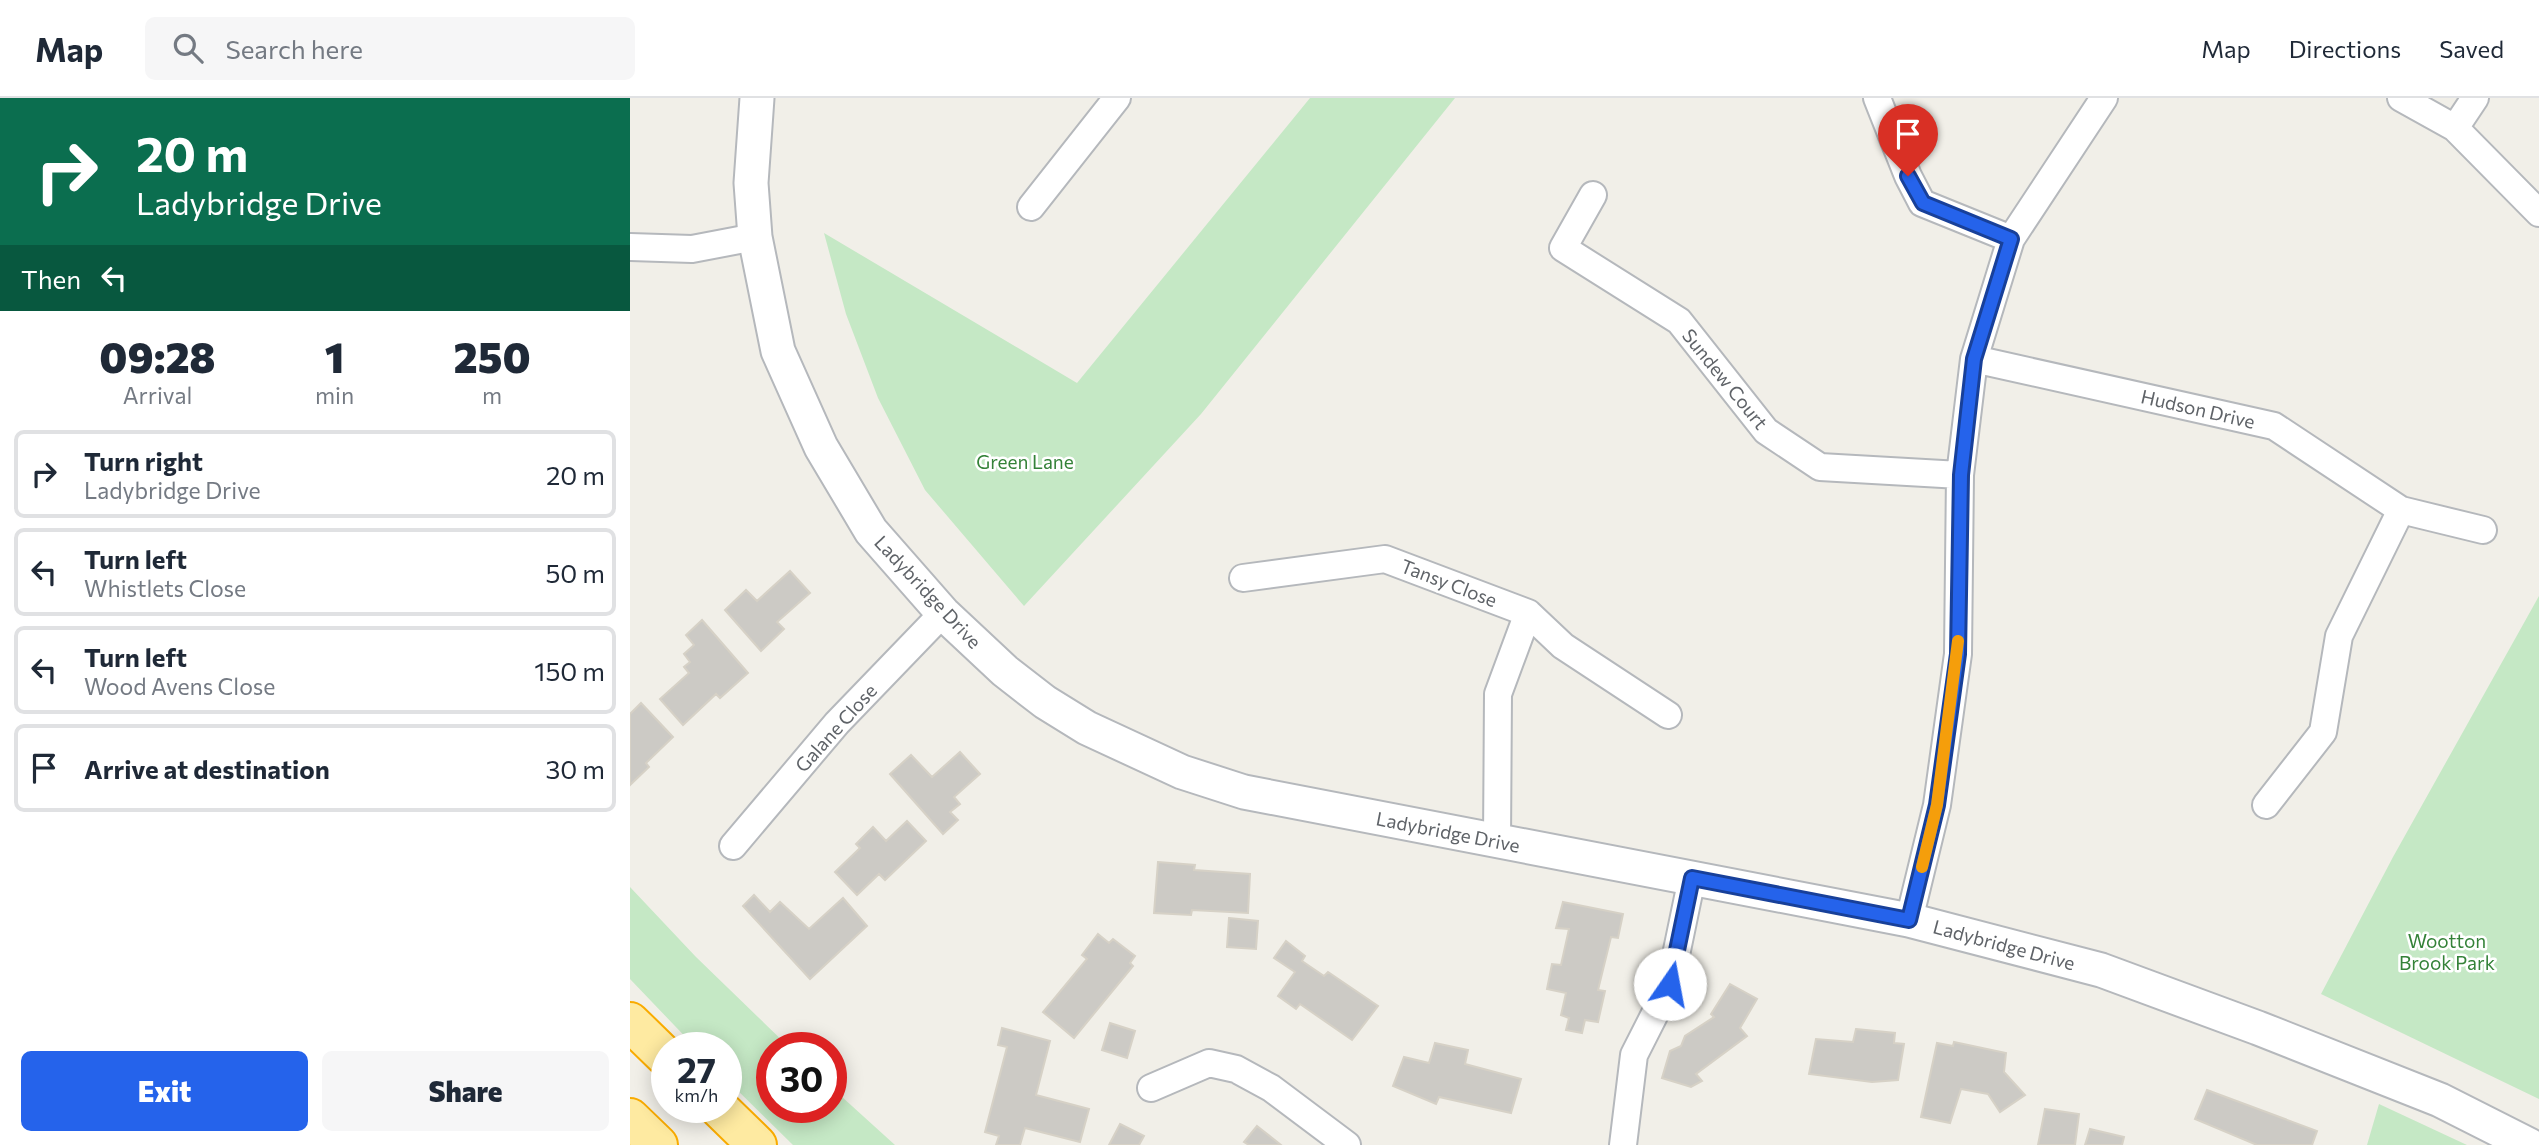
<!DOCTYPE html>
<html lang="en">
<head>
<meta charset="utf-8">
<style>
	body { margin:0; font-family:Commissioner,sans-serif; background:#f6f6f7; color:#1f2937; height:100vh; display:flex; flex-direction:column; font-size:26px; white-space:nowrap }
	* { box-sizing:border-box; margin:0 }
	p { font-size:23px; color:#747a83 }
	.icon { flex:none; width:38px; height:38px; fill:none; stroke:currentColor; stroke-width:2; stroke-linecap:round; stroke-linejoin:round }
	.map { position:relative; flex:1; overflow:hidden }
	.drawer { display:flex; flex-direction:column; background:#fff; width:630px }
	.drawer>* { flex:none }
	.top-card { background:#0b6e4f; color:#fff; overflow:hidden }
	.speed { position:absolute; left:21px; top:934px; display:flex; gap:14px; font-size:35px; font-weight:700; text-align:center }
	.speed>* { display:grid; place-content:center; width:91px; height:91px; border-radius:50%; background:#fff; box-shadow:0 4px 18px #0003; line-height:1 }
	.speed small { font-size:18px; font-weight:400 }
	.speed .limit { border:10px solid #d22; background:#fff; color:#111 }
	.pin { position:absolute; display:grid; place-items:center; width:60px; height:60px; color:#fff; margin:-72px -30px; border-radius:50% 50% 50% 0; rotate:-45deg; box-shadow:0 0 7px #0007 }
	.pin .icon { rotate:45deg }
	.me { position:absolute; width:77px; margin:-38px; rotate:12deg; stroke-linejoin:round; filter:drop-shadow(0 0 5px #0008) }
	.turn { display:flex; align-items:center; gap:24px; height:147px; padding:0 21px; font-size:32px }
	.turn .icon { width:91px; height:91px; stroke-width:2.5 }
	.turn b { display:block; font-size:49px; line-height:60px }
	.then { display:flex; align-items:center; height:66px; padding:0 21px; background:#0003; gap:14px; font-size:26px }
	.eta { display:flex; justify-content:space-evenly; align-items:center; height:119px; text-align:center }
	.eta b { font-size:42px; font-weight:800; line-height:49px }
	.cta { display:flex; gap:14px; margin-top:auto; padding:14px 21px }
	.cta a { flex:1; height:80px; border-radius:10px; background:#2563eb; color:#fff; font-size:28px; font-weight:800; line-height:80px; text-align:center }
	.cta a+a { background:#f6f6f7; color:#1f2937 }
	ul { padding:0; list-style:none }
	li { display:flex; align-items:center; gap:21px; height:88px; margin:0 14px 10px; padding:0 7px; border:4px solid #e0e1e3; border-radius:10px }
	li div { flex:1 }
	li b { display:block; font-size:26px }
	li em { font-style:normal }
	header { display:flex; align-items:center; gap:42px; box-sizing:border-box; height:98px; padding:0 35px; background:#fff; border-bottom:2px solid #e0e1e3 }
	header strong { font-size:33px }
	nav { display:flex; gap:38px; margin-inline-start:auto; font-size:24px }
	.search { width:490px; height:63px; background:#f6f6f7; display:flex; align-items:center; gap:18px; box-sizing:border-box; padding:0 24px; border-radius:10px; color:#747a83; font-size:26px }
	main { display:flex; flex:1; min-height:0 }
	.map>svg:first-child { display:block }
</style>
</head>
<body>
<header>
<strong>Map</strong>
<div class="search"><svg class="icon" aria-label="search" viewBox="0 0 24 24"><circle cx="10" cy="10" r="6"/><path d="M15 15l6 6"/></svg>Search here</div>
<nav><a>Map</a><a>Directions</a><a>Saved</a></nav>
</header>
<main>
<section class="drawer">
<div class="top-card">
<div class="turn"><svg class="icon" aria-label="right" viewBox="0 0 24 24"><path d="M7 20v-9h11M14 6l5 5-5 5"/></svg><div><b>20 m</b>Ladybridge Drive</div></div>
<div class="then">Then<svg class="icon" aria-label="left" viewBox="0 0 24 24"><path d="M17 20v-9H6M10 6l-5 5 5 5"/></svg></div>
</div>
<div class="eta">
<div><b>09:28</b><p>Arrival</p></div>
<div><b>1</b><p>min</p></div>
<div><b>250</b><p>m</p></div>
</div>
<ul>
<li><svg class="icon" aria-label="right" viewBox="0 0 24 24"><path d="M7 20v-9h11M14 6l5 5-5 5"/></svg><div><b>Turn right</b><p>Ladybridge Drive</p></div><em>20 m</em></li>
<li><svg class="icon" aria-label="left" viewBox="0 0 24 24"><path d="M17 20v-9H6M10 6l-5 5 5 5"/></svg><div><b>Turn left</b><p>Whistlets Close</p></div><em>50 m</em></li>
<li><svg class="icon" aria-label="left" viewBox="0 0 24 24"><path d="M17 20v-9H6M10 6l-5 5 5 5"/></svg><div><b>Turn left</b><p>Wood Avens Close</p></div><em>150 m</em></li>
<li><svg class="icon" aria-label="arrive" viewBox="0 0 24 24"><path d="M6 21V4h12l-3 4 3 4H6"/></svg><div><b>Arrive at destination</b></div><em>30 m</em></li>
</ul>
<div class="cta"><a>Exit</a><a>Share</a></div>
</section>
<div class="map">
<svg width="1909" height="1047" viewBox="0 0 1909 1047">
	<rect width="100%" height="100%" fill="#f1efe8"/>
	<path fill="#c5e8c5" d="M680,0H825L571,316L394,508L295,392L248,300L216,216L194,135L447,285Z
		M1909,498V1001L1691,896L1763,759Z
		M0,789L66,859L160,950H142V1010H201V989L265,1047H163L96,981V950H66L0,881Z
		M1749,1006L1837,1047H1737Z"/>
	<path fill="#cccac5" stroke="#d6d1c6" stroke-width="2" d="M160,473L180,495L147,524L154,531L131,553L95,512L116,492L127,503Z
		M72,522L118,575L90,600L86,596L53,627L30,601L59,575L54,569L60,564L54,556L64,547L56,537Z
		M11,605L43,639L16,665L19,669L0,687V616Z
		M330,654L350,676L324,699L330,706L320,714L328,722L313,736L260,676L281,657L302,679Z
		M277,723L296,743L255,782L249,776L227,797L205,774L230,750L226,746L243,729L256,743Z
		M528,764L565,767L564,772L620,776L618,815L562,812L561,817L524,815Z
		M124,797L140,814L150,804L179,831L213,800L237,828L180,881L113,808Z
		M933,804L993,816L988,840L981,839L968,892L975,893L968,924L955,922L952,935L936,932L939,920L931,917L936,895L917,891L922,866L931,867L939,831L926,830Z
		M599,820L628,823L626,851L597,849Z
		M468,836L479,845L483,841L505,858L500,865L503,868L444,940L413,914L457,861L452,857Z
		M656,843L675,858L672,863L694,878L698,874L748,908L722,942L670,906L666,911L648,898L665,874L644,860Z
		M1100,886L1127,901L1110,930L1117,938L1066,976L1072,983L1061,989L1032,980L1040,953L1051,948L1055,938L1084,919L1081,916Z
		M480,925L505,933L497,960L472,952Z
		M372,930L420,943L406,997L459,1011L450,1044L395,1030L390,1047H366L369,1038L355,1034L377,949L368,947Z
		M1226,931L1265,935L1264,945L1274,946L1268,982L1242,984L1179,976L1186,941L1223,944Z
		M1324,944L1376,955L1374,974L1395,997L1370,1014L1358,996L1331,991L1320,1025L1291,1019L1307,945L1323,948Z
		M805,945L838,952L835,966L891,981L881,1015L809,999L806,1006L763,988L774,959L799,965Z
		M1577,992L1687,1033L1682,1047H1627L1565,1021Z
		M1415,1011L1449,1016L1445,1047H1408Z
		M490,1026L514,1038L509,1047H479Z
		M627,1028L651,1047H619L614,1044Z
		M1460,1031L1494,1039L1492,1047H1455Z"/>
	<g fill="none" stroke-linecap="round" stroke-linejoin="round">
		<defs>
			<path id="minor" d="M1247,0L1278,78L1292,105L1381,141
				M1771,0L1825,30L1909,115
				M1825,30L1845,0
				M963,97L933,150L1049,223L1136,333L1190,369L1330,377
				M401,109L487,0
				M0,149L62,151L125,139
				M1344,261L1644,328L1771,412L1853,432
				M613,480L755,461L898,515L933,548L1038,617
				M1636,707L1693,634L1709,538L1771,412
				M867,743L868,596L898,515
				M103,748L207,625L313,515
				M1279,822L1307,707L1328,556L1330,377L1344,261L1381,141L1474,0
				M521,990L579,965L606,971L641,990L717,1047
				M993,1047L1004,957L1040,886L1062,780"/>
			<path id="tertiary" d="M127,0L121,85L125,139L148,253L191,349L241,433L313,515L375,573L415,604L457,630L552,674L614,694L1279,822L1471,872L1628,930L1810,1002L1899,1047"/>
			<path id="trunk" d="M0,924L37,960
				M89,1010L127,1047
				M0,1020L28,1047"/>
		</defs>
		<use href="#minor" stroke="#b5b8bc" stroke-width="30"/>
		<use href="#tertiary" stroke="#b5b8bc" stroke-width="37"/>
		<use href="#trunk" stroke="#f9ab00" stroke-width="42"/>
		<use href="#minor" stroke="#fff" stroke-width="26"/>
		<use href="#tertiary" stroke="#fff" stroke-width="33"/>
		<use href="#trunk" stroke="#feeaa1" stroke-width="38"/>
	</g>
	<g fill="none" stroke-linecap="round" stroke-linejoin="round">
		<defs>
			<path id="route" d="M1040,886L1062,780L1279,822L1307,707L1328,556L1331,377L1344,261L1381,141L1293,105L1278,78"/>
		</defs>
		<use href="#route" stroke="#184099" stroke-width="18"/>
		<use href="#route" stroke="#2563eb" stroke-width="12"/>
		<path stroke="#f59e0b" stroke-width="12" d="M1292,769L1307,707L1328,543"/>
	</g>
	<g text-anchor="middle" stroke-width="5" stroke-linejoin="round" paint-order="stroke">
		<g font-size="19" fill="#5f6368" stroke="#fff">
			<text transform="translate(1095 281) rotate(51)" y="7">Sundew Court</text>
			<text transform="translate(1568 311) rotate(13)" y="7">Hudson Drive</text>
			<text transform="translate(819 485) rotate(21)" y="7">Tansy Close</text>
			<text transform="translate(298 494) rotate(47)" y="7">Ladybridge Drive</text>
			<text transform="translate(206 630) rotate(-48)" y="7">Galane Close</text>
			<text transform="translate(818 734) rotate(11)" y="7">Ladybridge Drive</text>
			<text transform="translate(1374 847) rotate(15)" y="7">Ladybridge Drive</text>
		</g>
		<g font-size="19" fill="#348238" stroke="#fff">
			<text x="395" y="371">Green Lane</text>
			<text x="1817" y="850">Wootton<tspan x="1817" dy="22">Brook Park</tspan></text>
		</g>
	</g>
</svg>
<div class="speed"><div>27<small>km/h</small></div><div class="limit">30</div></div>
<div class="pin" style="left:1278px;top:78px;background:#d93025"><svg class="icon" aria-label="arrive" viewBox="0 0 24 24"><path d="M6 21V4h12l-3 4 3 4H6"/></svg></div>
<svg class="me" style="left:1040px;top:886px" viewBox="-20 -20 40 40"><circle r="19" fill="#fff"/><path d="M0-13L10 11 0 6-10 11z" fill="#2563eb"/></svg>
</div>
</main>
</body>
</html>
